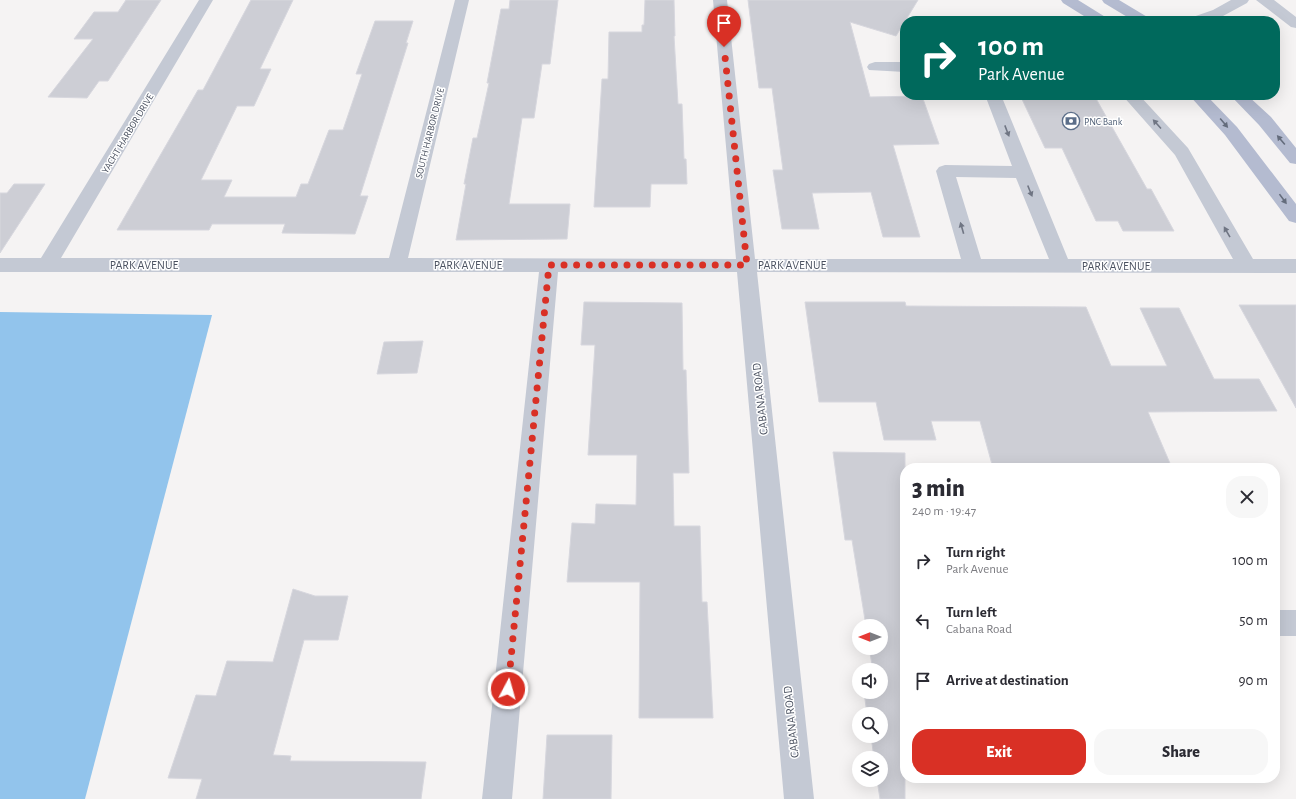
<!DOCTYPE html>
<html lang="en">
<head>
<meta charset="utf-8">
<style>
	body { margin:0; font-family:"Alegreya Sans",sans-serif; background:#f7f7f7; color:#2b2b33; height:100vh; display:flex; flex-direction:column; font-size:15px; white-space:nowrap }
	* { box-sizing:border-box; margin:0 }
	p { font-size:13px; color:#7c7c81 }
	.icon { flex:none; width:22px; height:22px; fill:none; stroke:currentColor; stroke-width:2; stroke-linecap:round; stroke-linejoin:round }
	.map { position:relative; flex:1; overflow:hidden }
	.sheet { position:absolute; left:900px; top:463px; width:380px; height:320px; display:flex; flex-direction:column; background:#fff; border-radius:16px; box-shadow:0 4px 16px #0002 }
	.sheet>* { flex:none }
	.hud { position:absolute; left:900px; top:16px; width:380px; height:84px; border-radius:16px; box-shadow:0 4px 16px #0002; background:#00695c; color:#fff; overflow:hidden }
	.needle { width:26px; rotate:270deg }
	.buttons { position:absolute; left:852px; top:619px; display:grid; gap:8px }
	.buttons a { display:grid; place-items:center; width:36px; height:36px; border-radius:50%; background:#fff; box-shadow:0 4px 16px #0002; font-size:20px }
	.pin { position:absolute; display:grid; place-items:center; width:34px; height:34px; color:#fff; margin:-41px -17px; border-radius:50% 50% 50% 0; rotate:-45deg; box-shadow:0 0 4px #0007 }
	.pin .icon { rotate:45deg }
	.me { position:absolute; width:44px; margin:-22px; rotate:6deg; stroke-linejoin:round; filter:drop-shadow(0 0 3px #0008) }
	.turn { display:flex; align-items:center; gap:14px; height:84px; padding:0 12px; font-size:18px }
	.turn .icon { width:52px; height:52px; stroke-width:2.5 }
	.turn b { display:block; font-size:28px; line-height:34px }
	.round { display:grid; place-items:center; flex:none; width:42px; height:42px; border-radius:16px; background:#f7f7f7 }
	.head { display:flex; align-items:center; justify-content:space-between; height:68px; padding:0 12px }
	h1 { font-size:24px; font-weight:800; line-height:30px }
	.cta { display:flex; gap:8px; margin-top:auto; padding:8px 12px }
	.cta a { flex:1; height:46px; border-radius:16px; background:#d93025; color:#fff; font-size:16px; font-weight:800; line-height:46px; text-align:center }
	.cta a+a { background:#f7f7f7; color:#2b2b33 }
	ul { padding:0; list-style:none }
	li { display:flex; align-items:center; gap:12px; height:60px; padding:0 12px }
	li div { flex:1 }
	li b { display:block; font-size:15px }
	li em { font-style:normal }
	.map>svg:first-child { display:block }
</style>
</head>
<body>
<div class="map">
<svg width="1296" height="799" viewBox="0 0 1296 799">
	<rect width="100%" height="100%" fill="#f5f3f3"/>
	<path fill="#92c4ec" d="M0,312L212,315L85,799H0Z"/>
	<path fill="#cdced5" stroke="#d7d7de" d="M126,0H161L108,81H99L87,98L48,97L93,39H74L94,12H118Z
		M251,0H293L260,69H271L254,106H237L201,180H232L224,197H296L301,184H308L329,130H343L362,74H356L375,21H413L406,43H408L360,196H368L355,234L282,233L285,224H212L209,230H117L198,90H203Z
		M510,0H558L550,64H542L534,118H522L509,204H570L567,239L456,240L466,184H464L473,138H477L489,83H487L501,9H509Z
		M645,0H674L675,36H674L678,104H682L684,159H686L687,184H651L650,207H594L602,79H608L609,32H642V25H644Z
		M748,0H918L896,36L850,22L870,97L922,96L939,144L893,145L920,237H883L871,192L812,193L819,229H782L773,170H783L772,88H759Z
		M1020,95H1094L1147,189H1151L1174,231H1123L1118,221H1096L1062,148H1045Z
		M14,184H45L0,253V193H7Z
		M584,302L682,303L683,370H686L689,473H673L674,526H700L702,602H707L713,718H639L640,582H567L572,523L595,524L596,504L636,505L637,455H588L595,345H581Z
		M805,302H905L906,306L1086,307L1111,366H1167L1140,308H1179L1214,379H1259L1277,411L1148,412L1172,468H993L980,421H931L936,440H884L876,402H819Z
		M1239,305H1296V408Z
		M423,341L417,373L377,374L384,342Z
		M833,452L905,453V799H880L877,780H881V758H874L871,736H881V714H867L864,692H881V670H873L869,648H881V626H866L852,540H845Z
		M293,589L315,596H348L338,640H304L273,755L291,756L290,761L426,762L421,799H196L202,779L168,778L196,695L216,696L227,661L273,662Z
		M547,735H612L611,799H543Z"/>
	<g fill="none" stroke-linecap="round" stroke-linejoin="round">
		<path fill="#c4c9d4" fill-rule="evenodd" d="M199,0H213L61,258H389L455,0H469L408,258L736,259L713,0H727L755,259H961L936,171L939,167L945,165L1012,166L985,95H1001L1068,259H1233L1175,155L1122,95H1139L1188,148L1253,259H1296V273L757,272L814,799H784L737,272H558L512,799H482L539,272H0V258H41ZM956,177L1016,178L1049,259H981Z
			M1231,0H1249L1247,3L1223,16L1209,21H1188L1190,18L1213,10Z
			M1256,0H1274L1296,17V28L1291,27Z
			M875,62H905V72L869,70L867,67L869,64Z
			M1275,610H1296V636H1275Z"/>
		<path fill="#b4bbd0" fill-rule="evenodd" d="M1061,0H1078L1107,18L1109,21H1092L1063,3Z
			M1102,0H1119L1149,18L1151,21H1134L1104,3Z
			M1189,95H1206L1237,127L1296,204V223L1289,221L1225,135Z
			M1230,95H1247L1271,117L1296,148V164L1290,163L1259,125Z"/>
	</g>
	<defs><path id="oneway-solid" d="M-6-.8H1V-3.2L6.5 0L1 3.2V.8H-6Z"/></defs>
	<g fill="#646c7c">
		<use href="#oneway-solid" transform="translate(1224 123) rotate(50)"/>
		<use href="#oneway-solid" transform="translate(1281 140) rotate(-130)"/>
		<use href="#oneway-solid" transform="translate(1283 199) rotate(54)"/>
	</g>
	<g fill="#6f7583">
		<use href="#oneway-solid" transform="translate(1157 124) rotate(-132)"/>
		<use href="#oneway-solid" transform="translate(1007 131) rotate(69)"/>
		<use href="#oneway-solid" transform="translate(1030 191) rotate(68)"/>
		<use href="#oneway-solid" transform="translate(962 228) rotate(-106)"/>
		<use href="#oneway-solid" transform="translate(1227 232) rotate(-120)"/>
	</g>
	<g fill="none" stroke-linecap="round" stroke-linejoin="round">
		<path stroke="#d93025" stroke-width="7" stroke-dasharray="0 12.6" d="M508,689L549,265H747L724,47"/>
	</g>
	<defs>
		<symbol id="bank-ring" viewBox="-11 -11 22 22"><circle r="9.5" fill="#fff" stroke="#5c6f8a" stroke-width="1.5"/><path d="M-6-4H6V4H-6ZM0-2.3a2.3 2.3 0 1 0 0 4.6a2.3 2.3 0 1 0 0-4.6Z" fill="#5c6f8a"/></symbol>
	</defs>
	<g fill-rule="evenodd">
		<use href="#bank-ring" x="1061" y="111" width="20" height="20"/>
	</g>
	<g text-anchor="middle" stroke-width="3" stroke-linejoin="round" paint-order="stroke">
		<g font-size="10" fill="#4e5e75" stroke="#fff" text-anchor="start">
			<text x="1084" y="125">PNC Bank</text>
		</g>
		<g font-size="10" fill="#4a5160" stroke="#fff">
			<text transform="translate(127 133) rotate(-59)" y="4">YACHT HARBOR DRIVE</text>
			<text transform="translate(429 133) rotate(-76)" y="4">SOUTH HARBOR DRIVE</text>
		</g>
		<g font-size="12" fill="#4a5160" stroke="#fff">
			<text x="144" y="269">PARK AVENUE</text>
			<text x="468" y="269">PARK AVENUE</text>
			<text x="792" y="269">PARK AVENUE</text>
			<text x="1116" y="270">PARK AVENUE</text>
			<text transform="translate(760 399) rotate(-96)" y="4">CABANA ROAD</text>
			<text transform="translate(791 722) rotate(-96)" y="4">CABANA ROAD</text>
		</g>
	</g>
</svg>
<div class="buttons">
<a><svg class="needle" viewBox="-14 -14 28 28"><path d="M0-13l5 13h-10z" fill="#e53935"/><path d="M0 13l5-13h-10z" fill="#7c7c81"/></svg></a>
<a><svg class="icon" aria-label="sound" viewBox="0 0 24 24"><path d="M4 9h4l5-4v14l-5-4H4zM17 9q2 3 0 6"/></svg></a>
<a><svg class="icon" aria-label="search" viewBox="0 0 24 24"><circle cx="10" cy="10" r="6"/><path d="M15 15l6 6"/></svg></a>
<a><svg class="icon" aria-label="layers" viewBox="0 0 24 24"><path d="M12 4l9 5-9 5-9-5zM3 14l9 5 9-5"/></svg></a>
</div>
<div class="pin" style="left:724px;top:47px;background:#d93025"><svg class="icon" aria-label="arrive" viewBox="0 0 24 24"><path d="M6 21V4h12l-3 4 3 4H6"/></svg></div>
<svg class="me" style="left:508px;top:689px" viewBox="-20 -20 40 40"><circle r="17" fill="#d93025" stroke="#fff" stroke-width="3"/><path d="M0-11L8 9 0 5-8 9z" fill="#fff"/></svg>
<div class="hud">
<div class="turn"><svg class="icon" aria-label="right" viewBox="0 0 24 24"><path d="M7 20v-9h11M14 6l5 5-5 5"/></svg><div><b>100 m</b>Park Avenue</div></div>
</div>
<section class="sheet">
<div class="head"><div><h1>3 min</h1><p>240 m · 19:47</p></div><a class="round"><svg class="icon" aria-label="close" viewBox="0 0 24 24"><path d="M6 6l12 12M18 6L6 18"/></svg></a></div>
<ul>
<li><svg class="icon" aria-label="right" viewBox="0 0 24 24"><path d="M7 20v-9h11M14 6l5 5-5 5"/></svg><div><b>Turn right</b><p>Park Avenue</p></div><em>100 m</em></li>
<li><svg class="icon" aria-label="left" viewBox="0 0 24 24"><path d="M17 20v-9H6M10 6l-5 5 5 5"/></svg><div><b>Turn left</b><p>Cabana Road</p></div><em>50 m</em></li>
<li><svg class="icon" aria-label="arrive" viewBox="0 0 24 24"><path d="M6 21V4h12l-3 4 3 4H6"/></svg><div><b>Arrive at destination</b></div><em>90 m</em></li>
</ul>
<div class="cta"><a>Exit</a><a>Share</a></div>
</section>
</div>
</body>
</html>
